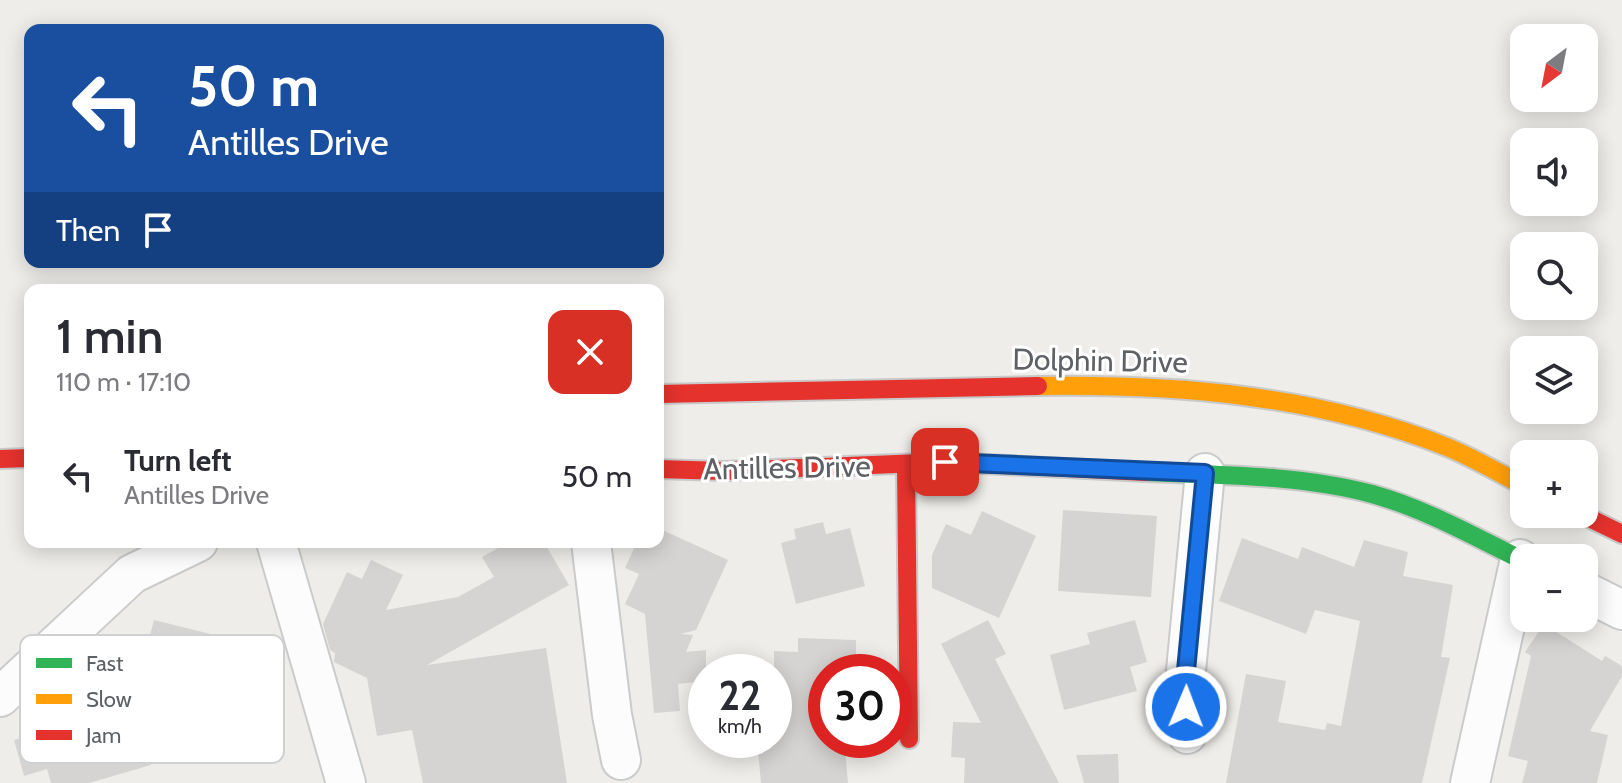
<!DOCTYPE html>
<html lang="en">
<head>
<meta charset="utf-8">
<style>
	body { margin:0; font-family:Cabin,sans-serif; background:#f2f2f3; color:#2b2b33; height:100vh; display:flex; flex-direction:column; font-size:30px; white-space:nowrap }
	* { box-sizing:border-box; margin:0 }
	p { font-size:26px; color:#7c7c81 }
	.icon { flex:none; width:44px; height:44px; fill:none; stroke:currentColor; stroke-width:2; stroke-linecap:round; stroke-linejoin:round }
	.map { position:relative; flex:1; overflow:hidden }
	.details { position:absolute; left:24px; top:284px; width:640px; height:264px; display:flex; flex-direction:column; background:#fff; border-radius:16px; box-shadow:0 4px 20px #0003 }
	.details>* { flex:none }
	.top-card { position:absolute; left:24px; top:24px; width:640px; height:244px; border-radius:16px; box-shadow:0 4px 20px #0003; background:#1a4fa0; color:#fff; overflow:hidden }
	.needle { width:52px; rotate:212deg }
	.buttons { position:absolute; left:1510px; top:24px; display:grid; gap:16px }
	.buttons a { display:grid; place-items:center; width:88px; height:88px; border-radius:16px; background:#fff; box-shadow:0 4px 20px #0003; font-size:40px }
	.speed { position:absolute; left:688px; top:654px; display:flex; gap:16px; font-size:40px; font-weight:700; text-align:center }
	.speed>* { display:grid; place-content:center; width:104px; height:104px; border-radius:50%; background:#fff; box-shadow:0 4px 20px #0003; line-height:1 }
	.speed small { font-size:20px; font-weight:400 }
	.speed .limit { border:12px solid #d22; background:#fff; color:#111 }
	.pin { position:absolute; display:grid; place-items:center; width:68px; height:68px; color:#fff; margin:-34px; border-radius:16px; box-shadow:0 4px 12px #0006 }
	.me { position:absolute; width:88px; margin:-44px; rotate:1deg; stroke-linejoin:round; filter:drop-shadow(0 0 6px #0008) }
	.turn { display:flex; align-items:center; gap:28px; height:168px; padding:0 32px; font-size:36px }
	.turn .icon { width:104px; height:104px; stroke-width:2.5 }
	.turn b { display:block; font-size:56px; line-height:68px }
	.then { display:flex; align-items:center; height:76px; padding:0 32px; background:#0003; gap:16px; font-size:30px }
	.round { display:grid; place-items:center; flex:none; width:84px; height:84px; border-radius:16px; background:#f2f2f3 }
	.overview { display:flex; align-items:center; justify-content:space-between; height:136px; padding:0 32px }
	h1 { font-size:48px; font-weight:600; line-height:60px }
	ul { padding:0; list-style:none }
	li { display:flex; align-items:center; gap:24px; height:112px; padding:0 32px }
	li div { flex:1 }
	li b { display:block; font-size:30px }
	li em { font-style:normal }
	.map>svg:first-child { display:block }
</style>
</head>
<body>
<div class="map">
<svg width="1622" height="783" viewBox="0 0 1622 783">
	<rect width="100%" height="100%" fill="#eeede9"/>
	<path fill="#d5d4d2" d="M1063,510L1157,516L1151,597L1058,591Z
		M982,511L1036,536L999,618L932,588V555L946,524L971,535Z
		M823,522L826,534L850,528L865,586L796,604L781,543L796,539L794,529Z
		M658,528L728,560L696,630L681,634L693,635L686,652L706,650V681L678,684L680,711L654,713L645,614L625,604L639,574L625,568L637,542H658Z
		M1242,538L1298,559L1302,547L1354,567L1364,540L1408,552L1403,576L1453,585L1441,657L1450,658L1422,783H1226L1246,674L1286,681L1278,722L1325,730L1327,723L1341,726L1360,621L1315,610L1306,634L1219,601Z
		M509,542H544L569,585L427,665L546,648L567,783H423L412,730L377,736L367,678L334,662L335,653L330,650L323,624L347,572L362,579L371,560L403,575L386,610L458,597L494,577L482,557Z
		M154,620L267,648L257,688L228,681L223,701L200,695L204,676L143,661Z
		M988,620L1006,654L995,659L1059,783H964L965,758L951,757L953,722L981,723L941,644Z
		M1135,620L1147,662L1130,667L1137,691L1064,710L1050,655L1090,644L1087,633Z
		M1544,624L1602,661L1605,656L1622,666V676L1590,731L1608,735L1597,783H1522L1528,761L1508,756L1531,656L1525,652Z
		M798,638L856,640V672H826V740H844L848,783H761L757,740H774V651L798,652Z
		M123,671L151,765L89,783H51L47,769L24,776L14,740L87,719L76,684Z
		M1118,754L1119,783H1084L1076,755Z"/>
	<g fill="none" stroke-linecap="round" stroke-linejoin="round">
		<defs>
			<path id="street" d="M276,542L346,783
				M591,542L612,715L621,760
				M1584,591L1622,610
				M0,697L132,574L198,542
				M1187,734L1185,681L1205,473
				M1470,783L1520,559"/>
			<path id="fast" d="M1146,472C1219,475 1302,475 1372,494C1426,509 1475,537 1524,561"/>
			<path id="slow" d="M1038,386C1178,384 1316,395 1447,447C1474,458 1499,473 1524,486"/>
			<path id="jam" d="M658,394L1038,386
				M0,459L30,458
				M906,466L909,739
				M658,469L724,471L945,462L1146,472
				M1581,514L1622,534"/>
		</defs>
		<use href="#street" stroke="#cacbcb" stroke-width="42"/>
		<use href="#fast" stroke="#c9c9c9" stroke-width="22"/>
		<use href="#slow" stroke="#c9c9c9" stroke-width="22"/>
		<use href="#jam" stroke="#c9c9c9" stroke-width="22"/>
		<use href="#street" stroke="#fcfcfc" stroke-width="38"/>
		<use href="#fast" stroke="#30b455" stroke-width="18"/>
		<use href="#slow" stroke="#ff9f0a" stroke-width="18"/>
		<use href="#jam" stroke="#e5322d" stroke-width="18"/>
	</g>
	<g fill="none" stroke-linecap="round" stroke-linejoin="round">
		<defs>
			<path id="route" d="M945,462L1205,473L1185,681L1186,707"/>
		</defs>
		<use href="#route" stroke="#114b97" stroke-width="20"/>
		<use href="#route" stroke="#1a73e8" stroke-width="14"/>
	</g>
	<g text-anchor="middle" stroke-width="6" stroke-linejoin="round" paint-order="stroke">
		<g font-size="30" fill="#5e6266" stroke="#fff">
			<text transform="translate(1100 361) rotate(1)" y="10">Dolphin Drive</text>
			<text transform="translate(787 468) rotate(-1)" y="10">Antilles Drive</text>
		</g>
	</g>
	<rect x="20" y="635" width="264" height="128" rx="12" fill="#fff" stroke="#cfd0d1" stroke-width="2"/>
	<rect x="36" y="658" width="36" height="10" fill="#30b455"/>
	<rect x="36" y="694" width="36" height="10" fill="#ff9f0a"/>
	<rect x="36" y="730" width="36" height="10" fill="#e5322d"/>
	<g font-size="22" fill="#5e6266">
		<text x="86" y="671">Fast</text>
		<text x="86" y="707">Slow</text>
		<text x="86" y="743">Jam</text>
	</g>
</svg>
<div class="buttons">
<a><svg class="needle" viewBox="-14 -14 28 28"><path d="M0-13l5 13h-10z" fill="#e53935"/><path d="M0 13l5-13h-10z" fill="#7c7c81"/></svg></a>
<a><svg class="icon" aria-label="sound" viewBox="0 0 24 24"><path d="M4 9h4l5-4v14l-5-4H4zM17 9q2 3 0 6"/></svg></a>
<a><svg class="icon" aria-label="search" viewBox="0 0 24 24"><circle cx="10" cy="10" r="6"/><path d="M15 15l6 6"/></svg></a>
<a><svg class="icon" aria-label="layers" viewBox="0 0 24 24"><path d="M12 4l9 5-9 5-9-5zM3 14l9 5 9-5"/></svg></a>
<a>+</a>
<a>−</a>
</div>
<div class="speed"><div>22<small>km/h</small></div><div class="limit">30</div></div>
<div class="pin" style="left:945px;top:462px;background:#d93025"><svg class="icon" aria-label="arrive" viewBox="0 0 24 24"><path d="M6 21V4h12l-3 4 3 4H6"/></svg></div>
<svg class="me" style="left:1186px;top:707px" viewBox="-20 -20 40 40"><circle r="17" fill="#1a73e8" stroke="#fff" stroke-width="3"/><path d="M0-11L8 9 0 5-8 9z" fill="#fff"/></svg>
<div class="top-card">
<div class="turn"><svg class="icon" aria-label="left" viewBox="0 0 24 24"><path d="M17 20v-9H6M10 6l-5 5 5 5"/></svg><div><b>50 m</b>Antilles Drive</div></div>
<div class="then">Then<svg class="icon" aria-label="arrive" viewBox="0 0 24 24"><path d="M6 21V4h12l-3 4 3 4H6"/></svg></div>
</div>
<section class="details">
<div class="overview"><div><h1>1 min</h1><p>110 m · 17:10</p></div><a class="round" style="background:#d93025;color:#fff"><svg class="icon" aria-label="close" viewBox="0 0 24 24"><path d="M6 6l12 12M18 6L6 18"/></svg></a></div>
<ul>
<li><svg class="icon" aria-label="left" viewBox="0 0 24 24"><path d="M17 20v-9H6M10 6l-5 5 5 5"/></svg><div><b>Turn left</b><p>Antilles Drive</p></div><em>50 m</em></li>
</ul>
</section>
</div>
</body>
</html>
